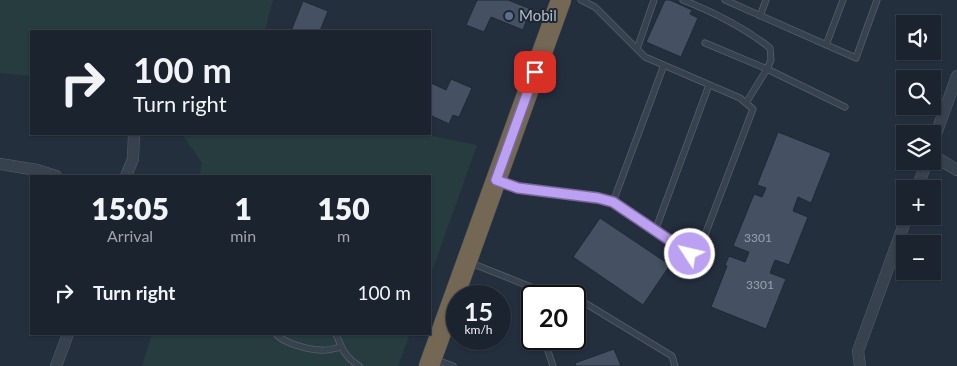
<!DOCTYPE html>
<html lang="en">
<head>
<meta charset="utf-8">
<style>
	body { margin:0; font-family:Lato,sans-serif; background:#282f3a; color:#f1f3f6; height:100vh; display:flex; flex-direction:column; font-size:19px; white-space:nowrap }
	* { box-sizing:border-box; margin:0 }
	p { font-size:16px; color:#a0a4aa }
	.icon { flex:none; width:28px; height:28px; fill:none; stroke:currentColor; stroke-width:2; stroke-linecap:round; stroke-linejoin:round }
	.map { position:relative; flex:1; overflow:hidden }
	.drawer { position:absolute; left:30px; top:175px; width:401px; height:160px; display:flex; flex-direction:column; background:#1b232e; border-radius:0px; box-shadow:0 1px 4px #0004,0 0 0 1px #39404a }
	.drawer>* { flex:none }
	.hud { position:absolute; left:30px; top:30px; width:401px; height:105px; border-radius:0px; box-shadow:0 1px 4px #0004,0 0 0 1px #39404a; background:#1b232e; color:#f1f3f6; overflow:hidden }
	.fabs { position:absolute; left:896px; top:15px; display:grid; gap:10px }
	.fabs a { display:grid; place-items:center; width:45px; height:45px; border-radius:0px; background:#1b232e; box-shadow:0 1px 4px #0004,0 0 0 1px #39404a; font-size:25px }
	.speed { position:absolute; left:446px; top:285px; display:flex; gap:10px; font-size:25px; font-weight:700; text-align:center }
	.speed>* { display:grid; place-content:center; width:65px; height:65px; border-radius:50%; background:#1b232e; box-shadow:0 1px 4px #0004,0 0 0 1px #39404a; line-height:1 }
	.speed small { font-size:12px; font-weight:400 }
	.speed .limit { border:2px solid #111; border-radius:8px; background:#fff; color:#111 }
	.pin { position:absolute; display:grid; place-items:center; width:42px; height:42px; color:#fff; margin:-21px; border-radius:10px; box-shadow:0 2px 8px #0006 }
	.me { position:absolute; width:55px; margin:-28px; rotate:305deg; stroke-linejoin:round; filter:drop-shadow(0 0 4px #0008) }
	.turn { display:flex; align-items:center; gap:18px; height:105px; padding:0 20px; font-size:22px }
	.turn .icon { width:65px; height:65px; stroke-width:2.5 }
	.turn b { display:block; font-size:35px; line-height:42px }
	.eta { display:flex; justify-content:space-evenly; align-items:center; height:85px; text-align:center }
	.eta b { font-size:30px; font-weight:800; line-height:35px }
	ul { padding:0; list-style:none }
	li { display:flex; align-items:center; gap:15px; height:65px; padding:0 20px }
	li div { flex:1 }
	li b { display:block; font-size:19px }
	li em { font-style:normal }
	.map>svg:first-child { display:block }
</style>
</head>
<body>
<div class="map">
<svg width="957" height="366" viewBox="0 0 957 366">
	<rect width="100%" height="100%" fill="#242f3e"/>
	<path fill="#263c3f" d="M0,0H273L265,31H31V76L0,73Z
		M182,134H422L477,145L430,277V176H199L202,163Z
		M152,334H410L398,366H142Z"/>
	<path fill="#455162" stroke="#1f2835" d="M477,0H508L531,9L523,30L491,17L484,32L466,25Z
		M665,0H670L692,10L690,14L698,18L681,57L646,42Z
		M303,1L328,11L320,31H291Z
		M451,79L472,88L459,117L453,115L449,124L430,115V84L431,83L446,90Z
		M778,132L831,153L811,203L798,197L793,211L808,217L789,265L775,260L770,273L786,279L766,329L711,307L727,266L725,265L729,256L745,262L749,252L733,246L754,194L762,197L766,188L757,185Z
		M600,218L670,265L643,305L573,257Z
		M614,349L621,366H576L575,363Z"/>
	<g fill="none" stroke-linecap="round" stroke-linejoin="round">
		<defs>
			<path id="lane" d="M683,0C713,12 745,28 770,48L771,60L767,69L705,43
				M725,0L856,58L877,0
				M760,16L766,0
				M826,45L843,0
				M637,49L654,0
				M746,103L767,69L845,107
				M500,182C536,195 576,193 613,202L690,254L700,248L753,109L740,98L645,57L595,7L581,0
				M613,202L664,65
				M655,231L709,85
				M471,263L531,287L568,293L574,296
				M531,287L534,296
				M575,297L672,356L675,366
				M276,334C283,343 309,350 321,350C327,351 335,348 341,347
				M336,334C342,349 345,357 359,366
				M544,339L553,366
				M434,359L453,366"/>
			<path id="street" d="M932,145L957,76
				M932,155L957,170
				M0,164L37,170L56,176
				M126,176L133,159L134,134
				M917,189L927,161
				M56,366L68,334
				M860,366L858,351L907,216"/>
			<path id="highway" d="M429,366L561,0"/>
		</defs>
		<use href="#lane" stroke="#565f6c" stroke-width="7"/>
		<use href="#street" stroke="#565f6c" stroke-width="12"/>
		<use href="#highway" stroke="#434c59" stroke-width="21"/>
		<use href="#lane" stroke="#38414e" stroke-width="5.5"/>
		<use href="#street" stroke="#38414e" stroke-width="11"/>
		<use href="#highway" stroke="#746855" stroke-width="20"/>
	</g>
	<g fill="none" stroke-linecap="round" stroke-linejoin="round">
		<defs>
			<path id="route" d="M535,72L496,180L518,188L598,198L613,202L690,254"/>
		</defs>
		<use href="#route" stroke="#7a689d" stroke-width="12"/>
		<use href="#route" stroke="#bca0f2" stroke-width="9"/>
	</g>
	<circle fill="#5c6f8a" stroke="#1d2633" stroke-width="2" cx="509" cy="16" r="5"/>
	<g text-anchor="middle" stroke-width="4" stroke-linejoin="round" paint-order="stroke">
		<g font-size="12" fill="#98a1af">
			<text x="758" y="242">3301</text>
			<text x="760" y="289">3301</text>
		</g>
		<g font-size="15" fill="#b4bcc9" stroke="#1d2633" text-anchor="start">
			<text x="519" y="21">Mobil</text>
		</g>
	</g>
</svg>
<div class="fabs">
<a><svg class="icon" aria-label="sound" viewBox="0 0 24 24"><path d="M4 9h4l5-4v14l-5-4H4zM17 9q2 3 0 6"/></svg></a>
<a><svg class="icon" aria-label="search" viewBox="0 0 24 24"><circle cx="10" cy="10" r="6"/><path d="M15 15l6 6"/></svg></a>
<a><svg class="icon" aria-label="layers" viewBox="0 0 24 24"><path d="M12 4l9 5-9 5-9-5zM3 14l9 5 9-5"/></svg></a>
<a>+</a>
<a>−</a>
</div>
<div class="speed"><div>15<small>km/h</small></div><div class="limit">20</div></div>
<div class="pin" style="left:535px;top:72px;background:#d93025"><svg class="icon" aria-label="arrive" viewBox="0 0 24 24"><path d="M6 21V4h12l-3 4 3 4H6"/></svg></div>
<svg class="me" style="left:690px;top:254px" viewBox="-20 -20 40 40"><circle r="17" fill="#bca0f2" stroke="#fff" stroke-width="3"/><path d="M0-11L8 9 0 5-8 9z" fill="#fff"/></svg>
<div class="hud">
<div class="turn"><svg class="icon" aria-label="right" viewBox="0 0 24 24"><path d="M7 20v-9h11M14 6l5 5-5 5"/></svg><div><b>100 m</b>Turn right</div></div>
</div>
<section class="drawer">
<div class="eta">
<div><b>15:05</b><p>Arrival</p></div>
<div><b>1</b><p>min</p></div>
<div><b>150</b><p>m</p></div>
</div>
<ul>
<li><svg class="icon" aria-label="right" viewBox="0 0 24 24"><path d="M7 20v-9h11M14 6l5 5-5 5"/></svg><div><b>Turn right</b></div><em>100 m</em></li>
</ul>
</section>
</div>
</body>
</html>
